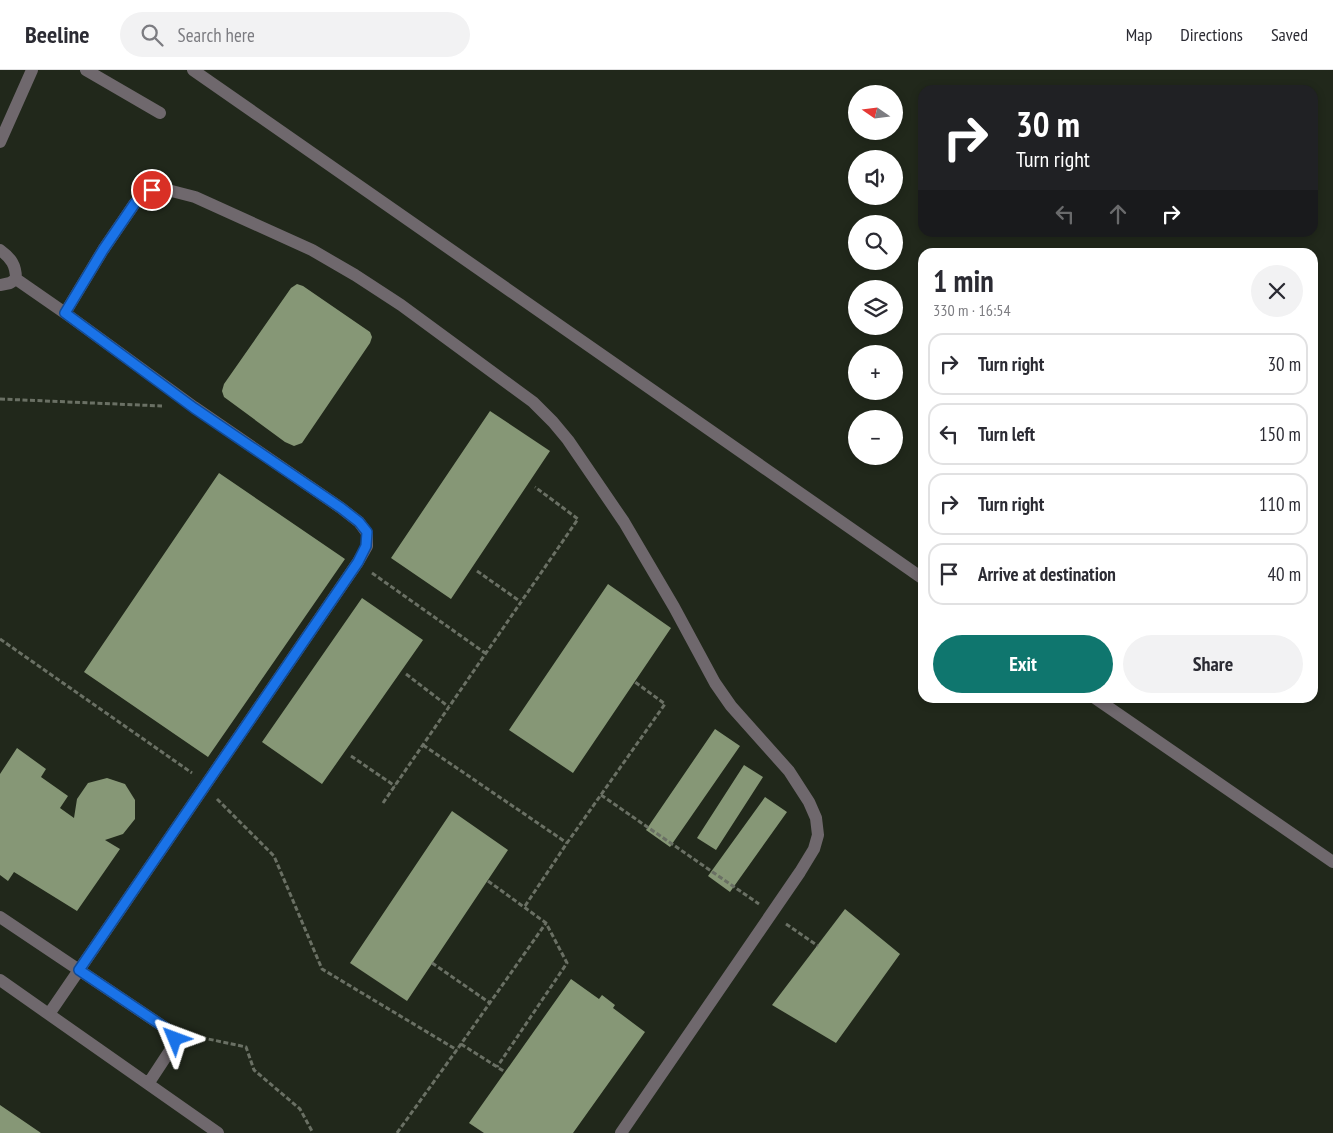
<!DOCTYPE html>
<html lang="en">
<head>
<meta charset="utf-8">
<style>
	body { margin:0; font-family:"PT Sans Narrow",sans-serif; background:#f2f2f3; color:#2b2b33; height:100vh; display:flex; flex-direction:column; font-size:19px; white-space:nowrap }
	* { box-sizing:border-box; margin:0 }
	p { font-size:16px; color:#7c7c81 }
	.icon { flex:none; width:28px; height:28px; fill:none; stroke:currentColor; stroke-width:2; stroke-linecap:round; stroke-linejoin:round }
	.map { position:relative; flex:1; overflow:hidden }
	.side { position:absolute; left:918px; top:178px; width:400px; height:455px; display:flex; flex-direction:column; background:#fff; border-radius:15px; box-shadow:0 2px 8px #0003 }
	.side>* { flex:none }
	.top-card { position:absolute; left:918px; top:15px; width:400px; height:152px; border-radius:15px; box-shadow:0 2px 8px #0003; background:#202124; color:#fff; overflow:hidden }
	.needle { width:32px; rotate:284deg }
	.controls { position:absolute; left:848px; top:15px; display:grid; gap:10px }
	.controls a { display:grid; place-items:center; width:55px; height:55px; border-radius:50%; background:#fff; box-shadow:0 2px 8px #0003; font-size:25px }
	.pin { position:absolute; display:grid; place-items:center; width:42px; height:42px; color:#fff; margin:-21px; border:2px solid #fff; border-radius:50%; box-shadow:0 1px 5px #0007 }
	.me { position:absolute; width:55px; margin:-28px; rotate:314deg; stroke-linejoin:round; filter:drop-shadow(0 0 4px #0008) }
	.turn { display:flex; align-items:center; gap:18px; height:105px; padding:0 15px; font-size:22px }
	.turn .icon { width:65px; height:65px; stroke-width:2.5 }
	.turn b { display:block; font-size:35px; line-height:42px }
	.lanes { display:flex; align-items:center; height:48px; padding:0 15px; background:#0003; justify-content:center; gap:25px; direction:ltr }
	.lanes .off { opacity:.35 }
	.round { display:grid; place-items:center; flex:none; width:52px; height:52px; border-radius:26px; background:#f2f2f3 }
	.head { display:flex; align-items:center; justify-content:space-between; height:85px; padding:0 15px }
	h1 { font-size:30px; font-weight:800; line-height:38px }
	.primary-button { display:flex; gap:10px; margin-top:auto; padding:10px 15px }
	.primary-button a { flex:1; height:58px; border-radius:30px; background:#0f766e; color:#fff; font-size:20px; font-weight:800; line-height:58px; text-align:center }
	.primary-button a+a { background:#f2f2f3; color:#2b2b33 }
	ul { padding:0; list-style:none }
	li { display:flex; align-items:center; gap:15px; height:62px; margin:0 10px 8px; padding:0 5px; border:2px solid #e1e1e2; border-radius:15px }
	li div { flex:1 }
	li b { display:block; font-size:19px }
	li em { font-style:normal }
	header { display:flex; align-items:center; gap:30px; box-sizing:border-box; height:70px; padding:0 25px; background:#fff; border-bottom:1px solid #e1e1e2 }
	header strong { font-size:24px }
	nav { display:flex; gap:28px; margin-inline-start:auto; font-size:18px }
	.search { width:350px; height:45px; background:#f2f2f3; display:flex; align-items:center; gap:12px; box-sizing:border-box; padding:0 18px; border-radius:28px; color:#7c7c81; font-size:19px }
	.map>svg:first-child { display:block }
</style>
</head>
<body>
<header>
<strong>Beeline</strong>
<div class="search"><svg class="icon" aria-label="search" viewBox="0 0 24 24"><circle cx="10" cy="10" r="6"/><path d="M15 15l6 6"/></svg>Search here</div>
<nav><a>Map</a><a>Directions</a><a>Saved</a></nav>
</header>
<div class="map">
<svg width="1333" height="1063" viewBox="0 0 1333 1063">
	<rect width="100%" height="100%" fill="#21281b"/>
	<path fill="#869776" d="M297,214L303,216L370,262L372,267L370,273L302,373L294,376L285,372L224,327L222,321L224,314L291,218Z
		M490,341L550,381L451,529L391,488Z
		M219,403L345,489L208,687L84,602Z
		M608,514L671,558L573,703L509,660Z
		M362,528L423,570L322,714L262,672Z
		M715,659L740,676L670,777L646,760Z
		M17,678L46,699L41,707L68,726L60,738L74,748L77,729L88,713L107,708L125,714L135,730V749L123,764L105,770L120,779L77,841L14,802L8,811L0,805V704Z
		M744,695L763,707L716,780L697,768Z
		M765,727L787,742L730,822L708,806Z
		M452,741L508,780L407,931L350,893Z
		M845,839L900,884L836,973L772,935Z
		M571,909L599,929L602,925L615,935L613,938L645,962L573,1063H484L469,1053Z
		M0,1035L41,1063H0Z"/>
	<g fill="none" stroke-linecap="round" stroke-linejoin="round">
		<path stroke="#6a7064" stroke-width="3" stroke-dasharray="5 2.5" stroke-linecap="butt" d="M0,329L162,336
			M477,501L521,532
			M372,503L485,583
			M0,569L192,703
			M406,604L449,637
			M423,675L567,773
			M351,686L395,716
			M601,725L759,834
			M217,729L274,786L322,899L457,980
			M383,733L578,449L535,417
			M488,811L546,853L567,893L497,997
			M525,836L567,773L665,634L635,612
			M786,854L818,876
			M432,893L490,933
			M194,966L246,977L254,1000L300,1039L313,1063
			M461,974L505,1002
			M397,1063L461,974L546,853"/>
		<path stroke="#6f686d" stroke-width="12" d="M86,0L160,43
			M193,0L922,508
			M0,72L32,0
			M0,180C11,188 16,195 16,209
			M16,209L65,243L103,180L135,133L152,120L160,118L195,127L312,180L355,205L401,235L533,332L553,352L568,370L624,452L674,537L715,613L731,636L789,701L809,732L816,748L818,765L814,779L800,802L621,1063
			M0,215L10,213L16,209
			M1095,628L1333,792
			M0,847L173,963L175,969L173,976L148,1014
			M0,910L218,1063
			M49,944L358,492L367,476V463L359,452L341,438L194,337L65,243"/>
	</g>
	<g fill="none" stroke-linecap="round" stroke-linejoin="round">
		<defs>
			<path id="route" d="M152,120L135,133L103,180L65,243L194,338L341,438L359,452L367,462L366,476L358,492L79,900L173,963L175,969"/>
		</defs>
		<use href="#route" stroke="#114b97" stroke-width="12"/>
		<use href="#route" stroke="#1a73e8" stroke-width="9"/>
	</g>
</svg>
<div class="controls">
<a><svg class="needle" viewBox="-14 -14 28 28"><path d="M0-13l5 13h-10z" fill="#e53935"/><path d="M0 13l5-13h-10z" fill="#7c7c81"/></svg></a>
<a><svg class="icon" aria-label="sound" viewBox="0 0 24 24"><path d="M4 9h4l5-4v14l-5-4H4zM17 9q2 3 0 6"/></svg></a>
<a><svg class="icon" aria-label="search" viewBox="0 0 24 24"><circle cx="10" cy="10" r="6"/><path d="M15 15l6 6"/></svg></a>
<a><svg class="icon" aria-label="layers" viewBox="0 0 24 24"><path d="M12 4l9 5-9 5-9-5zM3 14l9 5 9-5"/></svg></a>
<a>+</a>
<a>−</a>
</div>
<div class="pin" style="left:152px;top:120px;background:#d93025"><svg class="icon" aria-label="arrive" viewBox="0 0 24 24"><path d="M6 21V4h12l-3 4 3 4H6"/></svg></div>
<svg class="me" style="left:175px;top:969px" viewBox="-20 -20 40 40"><path d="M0-17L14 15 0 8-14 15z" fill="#1a73e8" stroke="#fff" stroke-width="4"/></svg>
<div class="top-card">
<div class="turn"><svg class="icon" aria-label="right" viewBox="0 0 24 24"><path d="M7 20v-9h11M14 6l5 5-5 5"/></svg><div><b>30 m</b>Turn right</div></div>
<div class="lanes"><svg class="icon off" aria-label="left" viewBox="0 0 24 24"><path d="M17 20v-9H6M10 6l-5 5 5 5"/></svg><svg class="icon off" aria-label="ahead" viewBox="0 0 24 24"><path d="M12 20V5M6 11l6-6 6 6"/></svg><svg class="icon" aria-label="right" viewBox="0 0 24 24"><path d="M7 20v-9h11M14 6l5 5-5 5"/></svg></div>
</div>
<section class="side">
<div class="head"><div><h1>1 min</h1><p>330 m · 16:54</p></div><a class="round"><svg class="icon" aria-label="close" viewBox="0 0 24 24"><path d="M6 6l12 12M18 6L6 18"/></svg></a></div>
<ul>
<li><svg class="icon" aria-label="right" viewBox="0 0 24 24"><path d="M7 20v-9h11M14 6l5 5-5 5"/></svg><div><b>Turn right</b></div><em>30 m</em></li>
<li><svg class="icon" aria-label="left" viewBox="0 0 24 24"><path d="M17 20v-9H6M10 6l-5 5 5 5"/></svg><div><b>Turn left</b></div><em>150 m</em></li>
<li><svg class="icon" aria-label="right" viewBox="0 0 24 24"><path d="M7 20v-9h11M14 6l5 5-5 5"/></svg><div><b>Turn right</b></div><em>110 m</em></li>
<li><svg class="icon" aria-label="arrive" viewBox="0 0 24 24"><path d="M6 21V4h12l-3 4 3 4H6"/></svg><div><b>Arrive at destination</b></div><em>40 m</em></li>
</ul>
<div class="primary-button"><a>Exit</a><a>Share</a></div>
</section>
</div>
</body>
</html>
